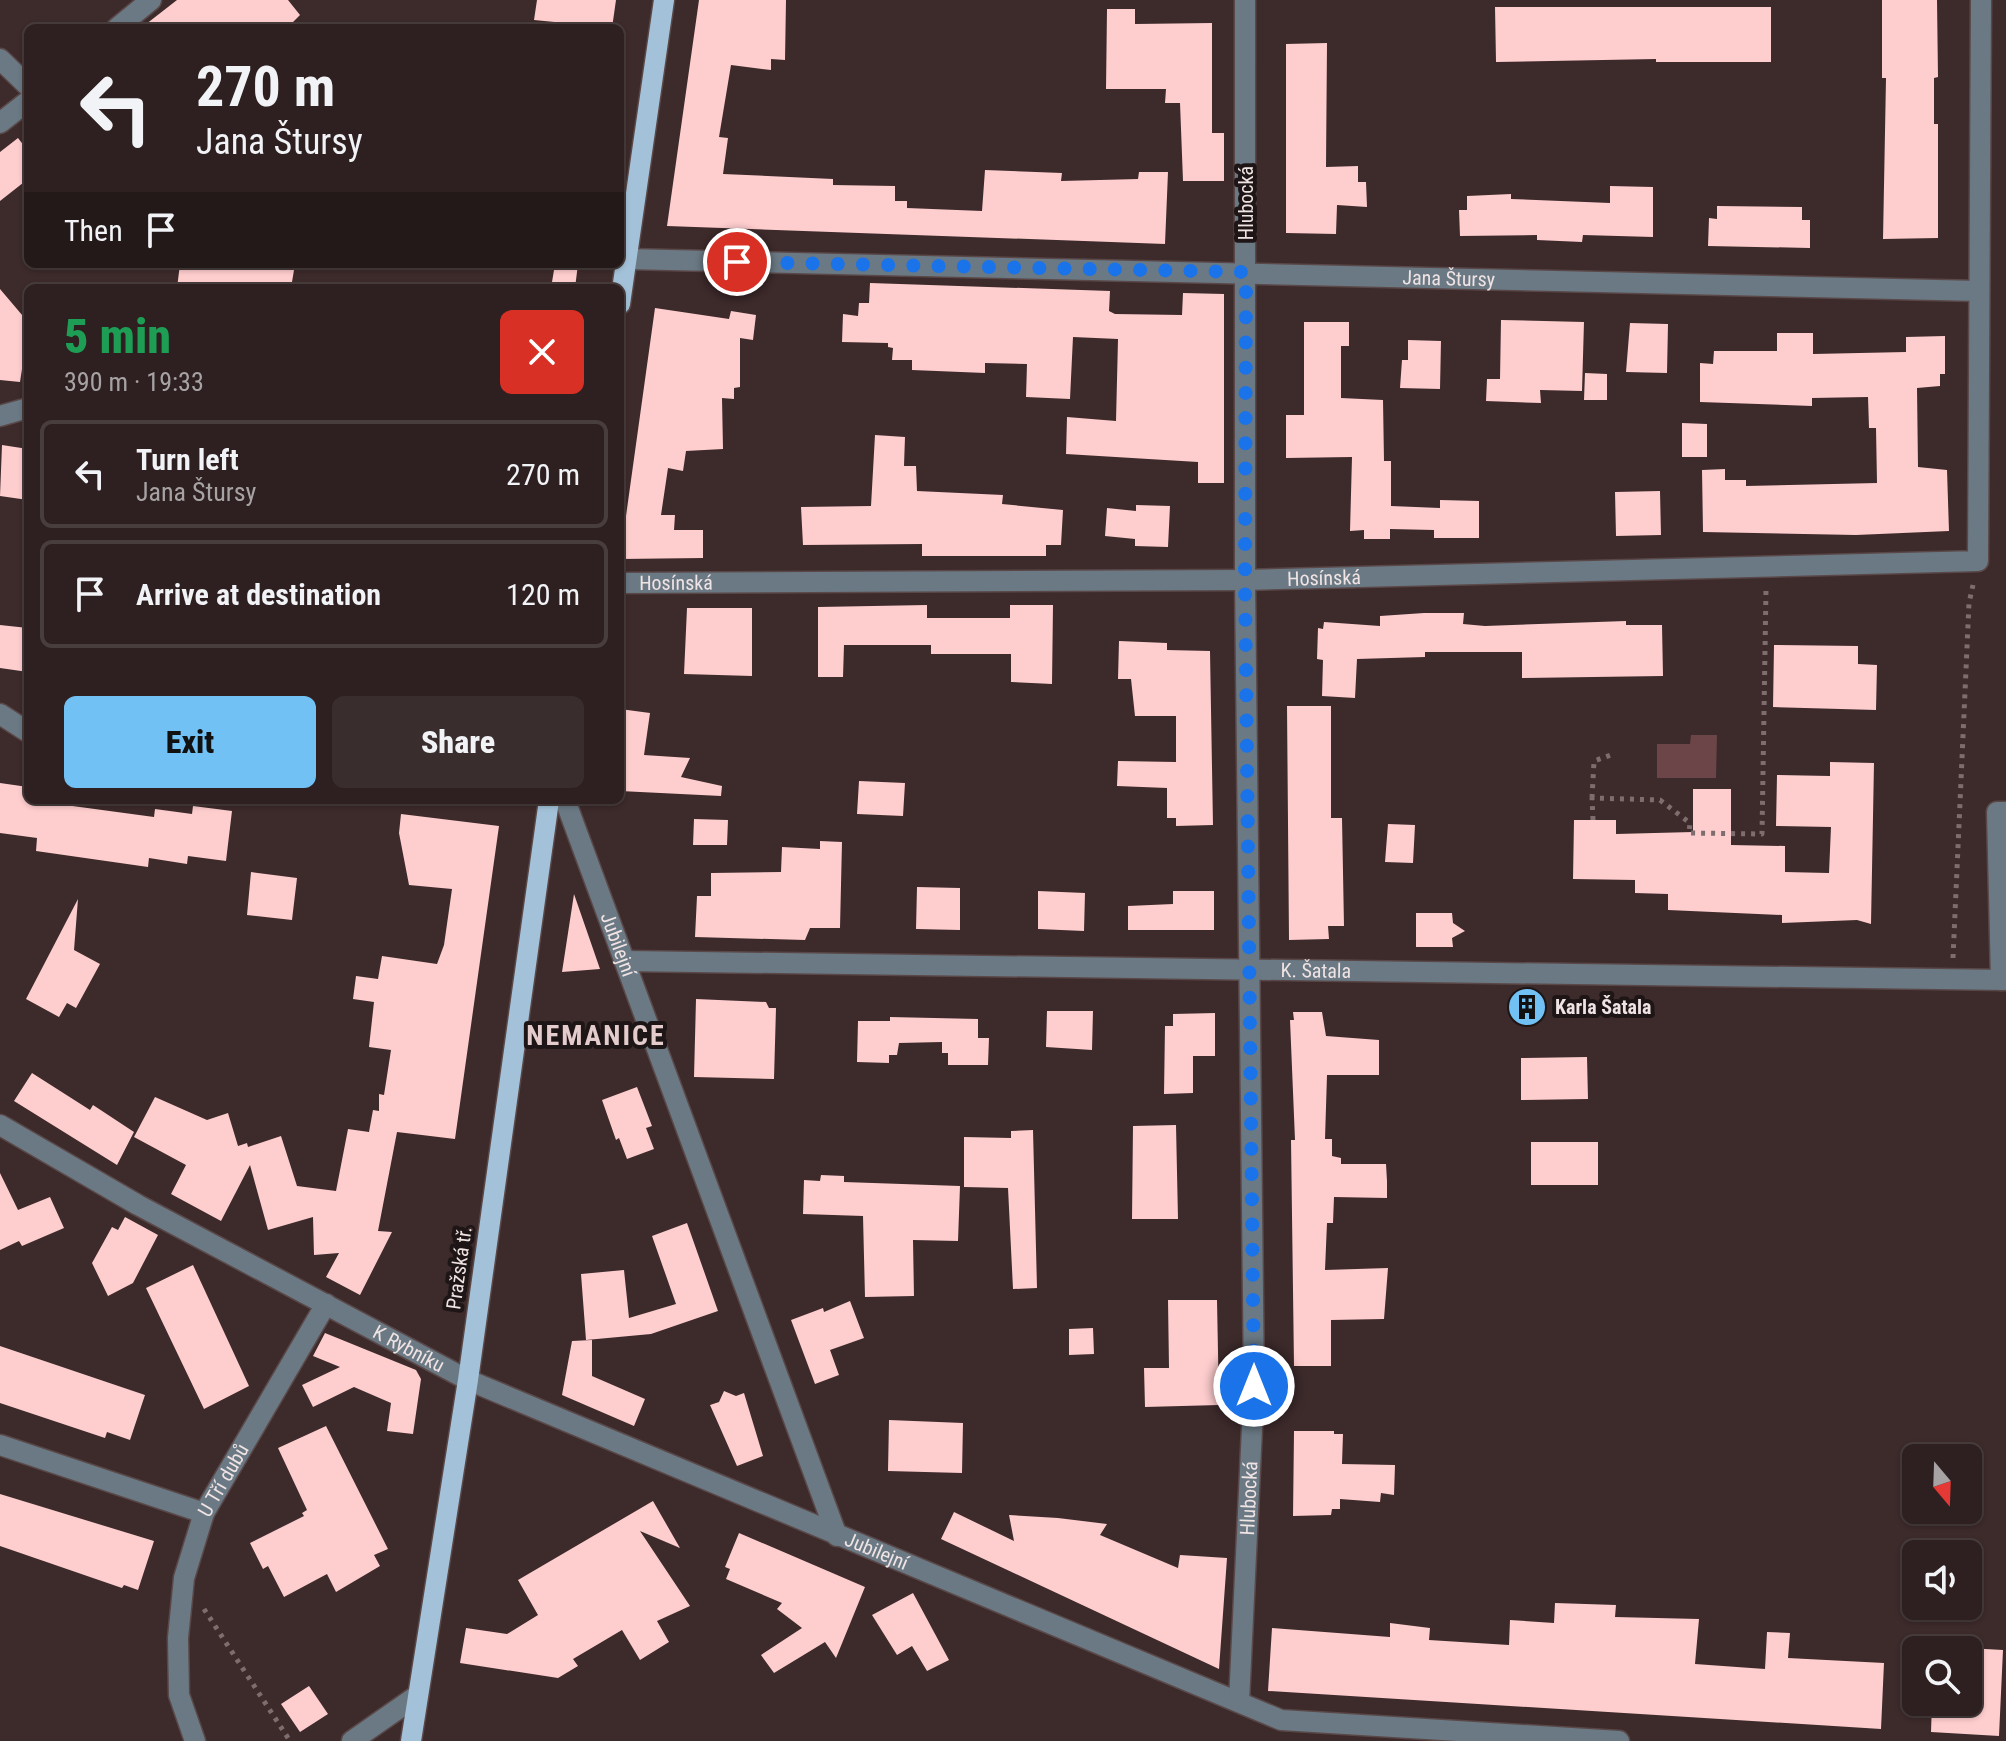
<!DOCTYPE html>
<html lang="en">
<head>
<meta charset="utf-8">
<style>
	body { margin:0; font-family:"Roboto Condensed",sans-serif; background:#3a2d2d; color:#f1f3f6; height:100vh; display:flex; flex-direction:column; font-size:30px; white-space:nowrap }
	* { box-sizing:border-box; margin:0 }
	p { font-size:26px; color:#a7a3a5 }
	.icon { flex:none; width:44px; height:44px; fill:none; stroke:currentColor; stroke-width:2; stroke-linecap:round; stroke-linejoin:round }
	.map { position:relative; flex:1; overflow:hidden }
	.drawer { position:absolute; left:24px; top:284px; width:600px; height:520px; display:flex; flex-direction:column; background:#2e2020; border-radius:12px; box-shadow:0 2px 6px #0004,0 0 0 2px #493e3e }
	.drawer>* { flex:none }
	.banner { position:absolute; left:24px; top:24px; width:600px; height:244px; border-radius:12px; box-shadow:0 2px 6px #0004,0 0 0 2px #493e3e; background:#2e2020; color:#f1f3f6; overflow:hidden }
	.needle { width:52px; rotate:161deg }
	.tools { position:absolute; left:1902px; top:1444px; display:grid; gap:16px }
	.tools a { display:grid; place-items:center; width:80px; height:80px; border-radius:12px; background:#2e2020; box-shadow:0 2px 6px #0004,0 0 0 2px #493e3e; font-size:40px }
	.pin { position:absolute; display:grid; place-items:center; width:68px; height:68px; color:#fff; margin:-34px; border:4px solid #fff; border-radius:50%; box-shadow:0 2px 8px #0007 }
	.me { position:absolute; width:88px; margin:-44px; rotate:0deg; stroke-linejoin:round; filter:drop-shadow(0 0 6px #0008) }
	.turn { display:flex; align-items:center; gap:28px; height:168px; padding:0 40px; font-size:36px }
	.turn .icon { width:104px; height:104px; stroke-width:2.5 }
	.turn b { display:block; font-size:56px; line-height:68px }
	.then { display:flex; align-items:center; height:76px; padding:0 40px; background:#0003; gap:16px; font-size:30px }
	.round { display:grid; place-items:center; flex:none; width:84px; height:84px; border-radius:12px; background:#3a2d2d }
	.head { display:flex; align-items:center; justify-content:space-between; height:136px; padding:0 40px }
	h1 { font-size:48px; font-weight:800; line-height:60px; color:#1e9e55 }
	.action { display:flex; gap:16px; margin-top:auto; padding:16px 40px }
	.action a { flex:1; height:92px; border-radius:12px; background:#72c1f5; color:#111; font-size:32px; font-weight:800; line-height:92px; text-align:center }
	.action a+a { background:#3a2d2d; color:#f1f3f6 }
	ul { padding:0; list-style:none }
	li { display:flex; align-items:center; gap:24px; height:108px; margin:0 16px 12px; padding:0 24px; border:4px solid #493e3e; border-radius:12px }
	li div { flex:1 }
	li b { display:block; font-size:30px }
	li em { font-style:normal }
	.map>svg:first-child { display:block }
</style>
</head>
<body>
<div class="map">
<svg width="2006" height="1741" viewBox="0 0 2006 1741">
	<rect width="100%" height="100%" fill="#3d2a2b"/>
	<path fill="#6b4547" d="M1691,735H1717L1716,778H1657V744H1690Z"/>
	<path fill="#fecdce" d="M177,0H288L300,15L287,28H141Z
		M537,0H616L612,28H574L575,24L534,20Z
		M699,0H786L785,60L771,59V70L731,65L719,137L728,138L723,174L833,179V185L895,186V201H907V208L982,211L985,170L1062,173L1061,181L1138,179L1139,172H1168L1165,244L667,226Z
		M1882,0H1937L1938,77L1934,78V124H1938V238L1883,239L1886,78H1882Z
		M1495,7H1771V62H1656V59L1496,62Z
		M1107,9H1135V24L1212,23V133H1224V181H1183L1180,103H1165L1166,89H1106Z
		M1327,43L1326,167L1358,166V182H1366L1367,207L1337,205L1336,234L1286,233V44Z
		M18,138L28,151V179L0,201V152Z
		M1610,186L1653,187V237L1583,235L1582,242L1537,240V235L1460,236L1459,210H1467V196L1511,194V199L1610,203Z
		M1717,206L1802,207V220H1810V248L1708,246L1709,218L1717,219Z
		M180,264L218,269V264H295L291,288H177Z
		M555,264H578L575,288H551Z
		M870,283L1110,291L1109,311L1115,314L1182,315L1183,293L1224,294V483H1198V462L1066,454L1067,417L1116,421L1118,339L1073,337L1070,399L1026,397L1027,364L985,363V373L912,370V360H892L893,348L888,347V343L842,342L843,314L858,316L859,303H869Z
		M0,289L28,322V370L22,369L20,382L0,380Z
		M655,308L729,319L731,311L756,315L753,340L740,338V387L734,388V399L722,398L723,449L686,451L683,471L668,468L661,515H675L674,530H703V558L620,559Z
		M1501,320L1584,322L1582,391L1540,390L1541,403L1486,401L1487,379H1500Z
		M1304,322H1349V346H1341V398L1383,400L1384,461H1391V506L1440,508V500L1479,501V538H1434V530L1390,529V539H1364V530L1350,531L1352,457L1286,458V415H1304Z
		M1630,323L1668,324L1667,373L1626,372Z
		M1777,333H1813V354L1906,352V337L1945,336V374H1940V386L1917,388L1918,467L1947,470L1949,531L1856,535L1703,532L1702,470L1725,469V480H1746V486L1877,483L1876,428H1869L1868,397L1812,398V406L1700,402V363L1713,364L1714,351H1777Z
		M1408,340L1441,341L1440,389L1400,388L1402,360H1408Z
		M1585,373L1607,374V400H1584Z
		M1682,423L1707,424V457H1682Z
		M875,435L905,437L904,466H916L917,491L1003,495L1002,504L1063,510L1061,545H1046V556H922V544L803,545L801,507L871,506Z
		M2,445L28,449V500L0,496Z
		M1660,491L1661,535L1616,536L1615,492Z
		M1136,505L1170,506L1168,547L1135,546V539L1105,536L1107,508L1136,511Z
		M927,605V618H1010V605H1053L1052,684L1011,682V654H931V645H844L843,677H818V607Z
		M687,608H752V676L684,674Z
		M1424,613H1464L1463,624L1485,626L1626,621V625H1662L1663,676L1522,678V652H1425V657L1357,659L1355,698L1322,696L1323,660L1317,659L1318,628L1323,629L1324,622L1380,626V616Z
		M0,625L28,628V672L0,668Z
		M1119,641L1167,643V650L1210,651L1213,825L1176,826V818H1167V788L1117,786L1118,761L1176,762V716H1135L1131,679H1118Z
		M1774,645L1858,646V664L1877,665L1876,710L1773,707Z
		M1287,706H1331V818H1342L1344,926H1328L1329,939L1289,940Z
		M620,709L650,713L644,755L690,758L681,777L722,786L721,796L620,791Z
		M1830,762L1874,763L1871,924L1857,920L1782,923V915L1668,910V894L1635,893V880L1573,879L1574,820H1616V834L1693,832V789H1731V845L1785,846V872L1829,873L1831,827L1776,826L1777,775L1830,776Z
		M859,781L905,783L903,816L857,814Z
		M0,783L28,787V800L154,817L155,809L192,814L193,806L232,811L226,861L188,856L187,864L149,858L148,867L36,851L37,838L0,833Z
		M401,814L499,826L455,1139L397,1132L378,1231L392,1232L360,1295L326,1277L339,1253L314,1255L313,1217L268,1230L250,1165L221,1221L171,1194L186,1165L134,1137L155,1097L207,1120L228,1113L238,1146L247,1143L248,1147L281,1136L297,1186L336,1191L348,1129L369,1132L373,1110L379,1111V1094L384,1095L391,1050L369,1047L374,1002L353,999L356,976L378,979L382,956L437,964L444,945L452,889L409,885L399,833Z
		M694,819L728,820L727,845H693Z
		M1388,824L1415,825L1413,863L1385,862Z
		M820,841L842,842L840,928H810L805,940L695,937L697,896H711V873L781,872L782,847L820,849Z
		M251,872L297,878L292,920L247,915Z
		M917,887L960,888V930L916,929Z
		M1038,891L1085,893L1084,931L1038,929Z
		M1173,891H1214V930H1128V906L1173,904Z
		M574,894L600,969L562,972Z
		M78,899L74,950L100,964L76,1008L67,1003L59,1017L26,999Z
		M1416,913H1452L1453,923L1465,931L1452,938L1453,947H1416Z
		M696,999L766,1002L769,1008H776L774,1079L694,1077Z
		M1047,1011H1093L1092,1050L1046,1047Z
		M1293,1012H1322L1326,1036L1379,1040V1075H1327L1325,1139H1332V1156L1341,1158V1164H1386L1387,1181V1198L1334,1197L1333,1223H1327L1325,1270L1388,1268L1384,1319L1331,1320V1366H1294L1291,1140H1295L1290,1020H1294Z
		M1215,1013V1056H1193V1093L1164,1094L1165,1026H1173V1014Z
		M890,1017L978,1019V1038H989L988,1065H948V1053H942V1042L899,1043L897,1055H889V1063L857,1062L858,1021H890Z
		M1587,1057L1588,1099L1521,1100V1058Z
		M32,1073L90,1110L93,1105L134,1132L117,1165L14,1101Z
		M637,1087L652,1126L646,1128L654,1149L627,1159L619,1138L616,1140L602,1100Z
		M1176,1125L1178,1219H1132L1133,1126Z
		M1033,1130L1037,1288L1013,1289L1008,1188L964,1187V1137L1011,1138V1131Z
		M1531,1142H1598V1185H1531Z
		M0,1173L18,1210L50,1197L64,1228L22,1246L19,1241L0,1250Z
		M821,1175L844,1176V1182L960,1186L958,1241L913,1240L914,1296L865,1297L863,1216L803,1214L804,1180L820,1181Z
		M125,1217L158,1235L133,1283L108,1296L92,1263L112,1227L118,1230Z
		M687,1223L718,1311L651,1334L586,1340L581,1274L624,1270L629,1318L676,1304L652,1236Z
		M193,1265L249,1386L204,1409L146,1288Z
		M1168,1300H1217L1219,1405L1145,1407L1144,1368H1169Z
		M850,1301L864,1338L830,1350L839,1375L815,1384L791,1320L823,1308L824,1312Z
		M1093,1328L1094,1354L1069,1355V1329Z
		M325,1333L416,1370L421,1379L413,1434L387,1431L391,1403L354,1387L313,1407L302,1385L340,1367L313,1356Z
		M592,1340V1376L645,1399L634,1426L562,1395L572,1341Z
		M0,1346L145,1395L130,1440L107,1432L105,1438L0,1403Z
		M724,1391L736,1396L744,1393L763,1456L737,1466L710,1405L719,1402Z
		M889,1420L963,1423L962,1473L888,1471Z
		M326,1426L388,1549L374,1555L380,1566L336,1592L327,1574L284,1597L268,1566L263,1569L250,1543L304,1516L302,1513L307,1510L278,1448Z
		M1294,1431H1334V1434H1343L1342,1464L1395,1465L1394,1495L1381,1493L1380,1502L1340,1499V1509H1332L1331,1515L1293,1516Z
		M0,1494L154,1541L138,1590L124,1585L122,1588L0,1546Z
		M653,1501L680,1548L640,1531L690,1606L657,1621L669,1642L640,1660L622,1630L573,1659L578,1666L558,1678L460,1663L466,1628L507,1634L538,1615L518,1580Z
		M954,1512L1014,1541L1009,1515L1058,1518L1107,1524L1100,1535L1178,1568L1180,1555L1227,1558L1219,1669L941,1539Z
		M739,1533L865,1587L836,1658L825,1642L774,1673L761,1655L802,1628L777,1609L782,1603L726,1579L730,1569L725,1567Z
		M913,1593L949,1660L927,1671L912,1646L897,1655L872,1615Z
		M1555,1603L1616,1605L1615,1617L1699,1619L1695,1664L1765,1669L1767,1632L1790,1633L1788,1658L1884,1663L1881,1729L1268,1691L1272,1628L1390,1637V1623L1430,1628L1429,1640L1509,1645L1510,1620L1554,1623Z
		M1968,1648L2003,1650L1999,1736L1931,1732L1932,1702H1968Z
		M309,1686L328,1714L300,1732L281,1704Z"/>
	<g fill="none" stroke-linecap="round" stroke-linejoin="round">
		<defs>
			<g id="minor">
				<path d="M117,28L151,0"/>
				<path d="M0,59L28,86"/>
				<path d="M0,123L28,101"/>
				<path id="s1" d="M627,259L1979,291"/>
				<path d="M0,416L28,408"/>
				<path id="s2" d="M620,583L1245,580L1978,561L1981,0"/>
				<path d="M0,714L28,732"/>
				<path id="s3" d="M565,800L837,1536"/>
				<path id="s4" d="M626,961L2006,980"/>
				<path d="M2001,980L1997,812H2006"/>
				<path id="s5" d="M0,1125L138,1205L468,1380L1281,1720L1619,1741"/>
				<path d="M0,1445L204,1513"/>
				<path id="s6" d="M1239,1702L1254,1386L1245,580V0"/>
				<path id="s7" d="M195,1741L179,1695L178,1638L184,1578L204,1513L326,1304"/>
				<path d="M352,1741L418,1695"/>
			</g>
			<path id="major" d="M620,304L664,0
				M411,1741L468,1380L549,800"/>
		</defs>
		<use href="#minor" stroke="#5a4848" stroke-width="23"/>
		<use href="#major" stroke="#5a4848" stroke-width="23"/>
		<path stroke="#7e6d6e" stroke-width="5" stroke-dasharray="4 6" stroke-linecap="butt" d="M1592,798L1594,761L1611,755
			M1593,820L1592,798L1660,800L1690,823L1689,833L1762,834L1766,589
			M1953,958L1969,603L1973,585
			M204,1609L290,1741"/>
		<use href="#minor" stroke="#6a7984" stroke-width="20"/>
		<use href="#major" stroke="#a3c2d9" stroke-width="20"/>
	</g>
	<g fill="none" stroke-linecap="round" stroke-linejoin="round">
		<path stroke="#1a73e8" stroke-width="14" stroke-dasharray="0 25.2" d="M737,262L1246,272L1245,580L1254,1386"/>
	</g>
	<defs>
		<symbol id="building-disc" viewBox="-11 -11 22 22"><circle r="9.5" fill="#72c1f5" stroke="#1e1616"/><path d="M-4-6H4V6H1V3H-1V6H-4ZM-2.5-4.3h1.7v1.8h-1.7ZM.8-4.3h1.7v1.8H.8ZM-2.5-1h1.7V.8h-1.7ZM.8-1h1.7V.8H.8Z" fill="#111"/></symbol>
	</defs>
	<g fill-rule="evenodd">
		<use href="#building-disc" x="1505" y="985" width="44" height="44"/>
	</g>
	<g text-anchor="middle" stroke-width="8" stroke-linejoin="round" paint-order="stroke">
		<g font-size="20" fill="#f0e3e3" stroke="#1e1616">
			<text transform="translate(1246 203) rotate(-90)" y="7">Hlubocká</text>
			<text dy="7" stroke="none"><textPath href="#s1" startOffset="822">Jana Štursy</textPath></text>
			<text dy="7" stroke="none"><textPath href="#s2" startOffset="704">Hosínská</textPath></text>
			<text dy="7" stroke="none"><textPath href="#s2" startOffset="56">Hosínská</textPath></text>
			<text dy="7" stroke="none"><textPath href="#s3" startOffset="154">Jubilejní</textPath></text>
			<text dy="7" stroke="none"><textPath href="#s4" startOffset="690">K. Šatala</textPath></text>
			<text transform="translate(459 1268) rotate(-82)" y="7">Pražská tř.</text>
			<text dy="7" stroke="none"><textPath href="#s5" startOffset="466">K Rybníku</textPath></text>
			<text dy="7" stroke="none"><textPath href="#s7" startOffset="272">U Tří dubů</textPath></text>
			<text dy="7" stroke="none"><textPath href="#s6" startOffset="204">Hlubocká</textPath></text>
			<text dy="7" stroke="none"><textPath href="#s5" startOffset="976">Jubilejní</textPath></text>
		</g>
		<g font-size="20" font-weight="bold" fill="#f0e3e3" stroke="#1e1616" text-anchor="start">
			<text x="1555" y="1014">Karla Šatala</text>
		</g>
		<g font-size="28" font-weight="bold" letter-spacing="2" fill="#e4cccc" stroke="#1e1616">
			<text x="596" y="1045">NEMANICE</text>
		</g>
	</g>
</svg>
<div class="tools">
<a><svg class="needle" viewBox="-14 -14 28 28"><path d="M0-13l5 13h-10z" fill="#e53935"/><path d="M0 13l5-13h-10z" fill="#a7a3a5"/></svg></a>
<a><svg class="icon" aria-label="sound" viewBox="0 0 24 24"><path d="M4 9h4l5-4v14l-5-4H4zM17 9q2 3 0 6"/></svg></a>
<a><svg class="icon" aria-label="search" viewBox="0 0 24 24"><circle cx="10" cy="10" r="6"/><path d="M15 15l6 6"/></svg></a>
</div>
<div class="pin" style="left:737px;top:262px;background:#d93025"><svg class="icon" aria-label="arrive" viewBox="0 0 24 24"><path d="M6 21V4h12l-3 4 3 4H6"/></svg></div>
<svg class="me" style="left:1254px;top:1386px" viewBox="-20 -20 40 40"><circle r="17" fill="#1a73e8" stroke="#fff" stroke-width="3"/><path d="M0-11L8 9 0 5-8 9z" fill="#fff"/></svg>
<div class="banner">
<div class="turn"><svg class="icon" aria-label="left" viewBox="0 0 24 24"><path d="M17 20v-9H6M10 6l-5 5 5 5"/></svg><div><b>270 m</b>Jana Štursy</div></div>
<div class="then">Then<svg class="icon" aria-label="arrive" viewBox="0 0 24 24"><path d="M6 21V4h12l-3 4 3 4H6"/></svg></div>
</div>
<section class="drawer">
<div class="head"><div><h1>5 min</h1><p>390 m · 19:33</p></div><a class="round" style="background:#d93025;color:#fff"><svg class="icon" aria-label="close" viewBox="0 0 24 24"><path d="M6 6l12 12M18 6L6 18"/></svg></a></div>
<ul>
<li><svg class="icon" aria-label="left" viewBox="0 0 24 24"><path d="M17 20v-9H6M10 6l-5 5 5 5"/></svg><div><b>Turn left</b><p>Jana Štursy</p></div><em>270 m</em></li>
<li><svg class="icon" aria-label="arrive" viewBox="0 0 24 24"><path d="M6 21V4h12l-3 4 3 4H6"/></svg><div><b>Arrive at destination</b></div><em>120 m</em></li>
</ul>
<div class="action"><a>Exit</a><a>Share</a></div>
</section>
</div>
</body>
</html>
